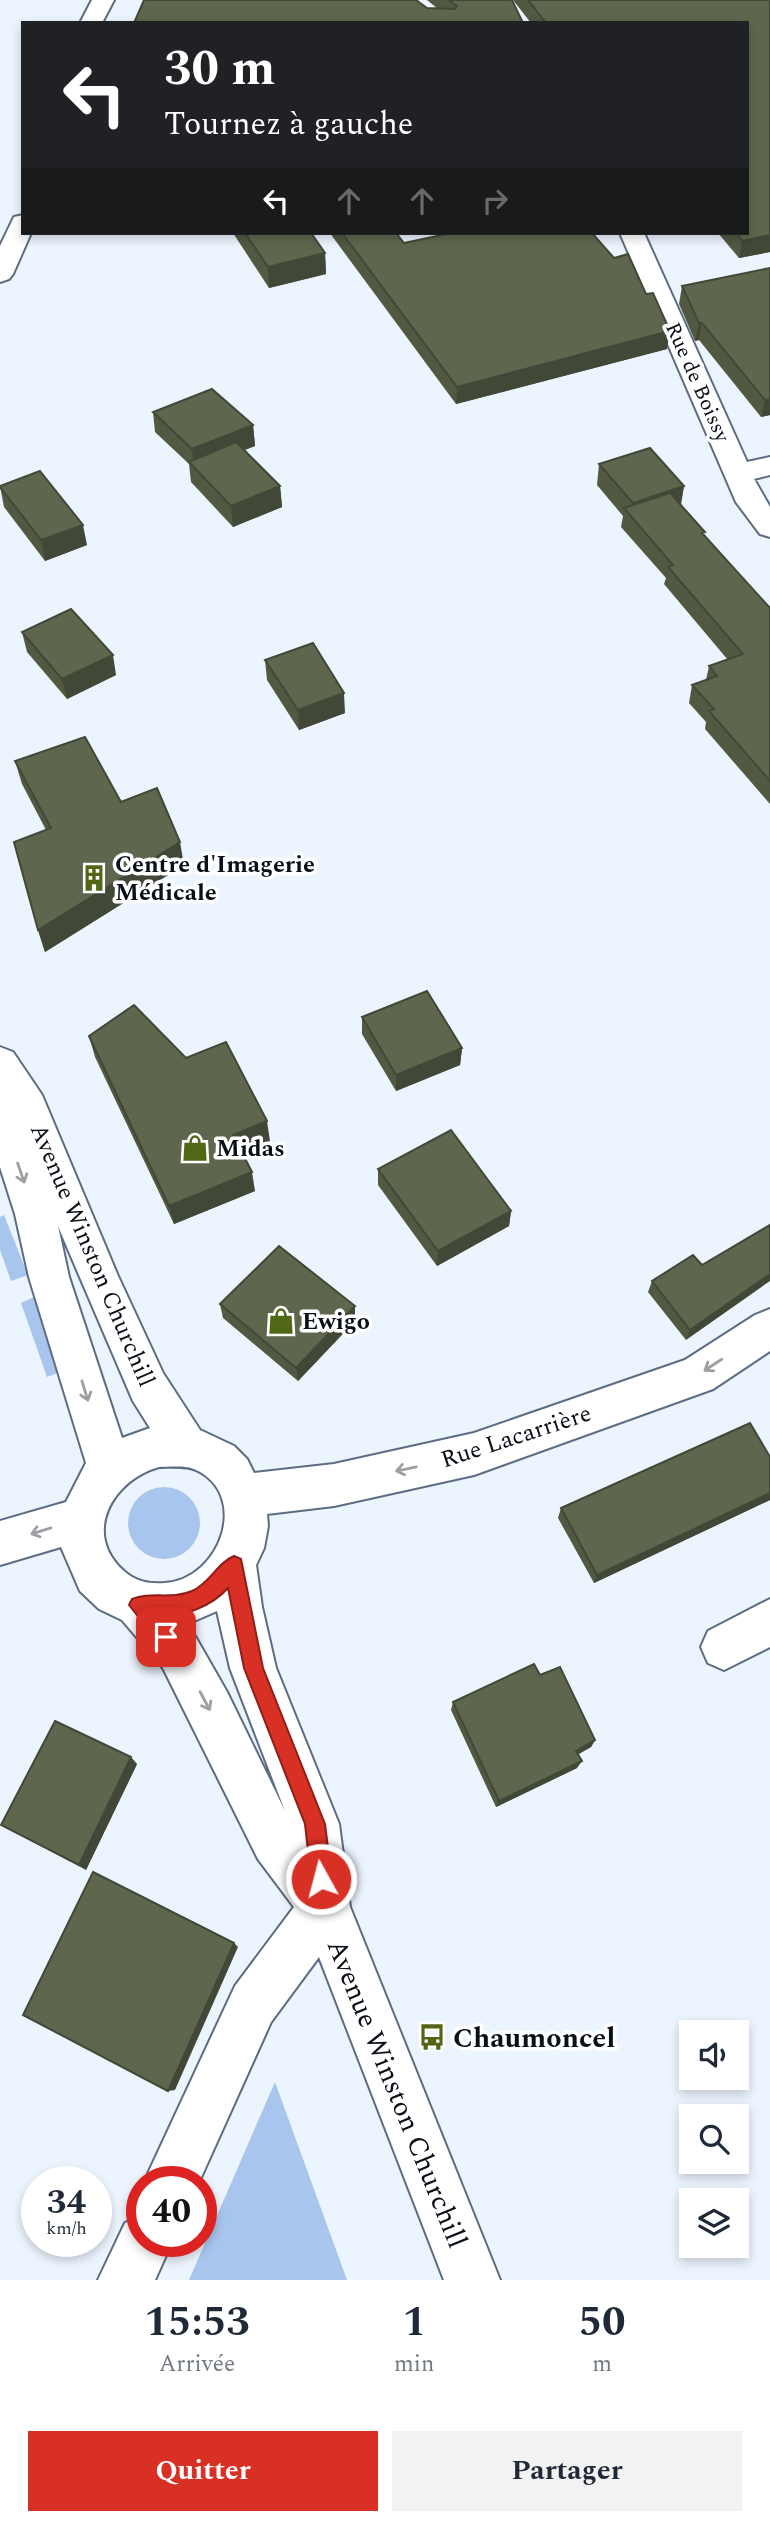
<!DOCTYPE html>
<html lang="fr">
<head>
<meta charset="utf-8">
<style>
	body { margin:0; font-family:Spectral,serif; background:#f2f2f3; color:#1f2937; height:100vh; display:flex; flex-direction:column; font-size:26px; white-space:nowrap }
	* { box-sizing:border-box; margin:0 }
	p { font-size:23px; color:#747a83 }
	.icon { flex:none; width:38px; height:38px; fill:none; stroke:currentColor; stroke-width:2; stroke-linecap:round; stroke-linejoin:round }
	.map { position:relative; height:2280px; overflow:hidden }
	.sheet { display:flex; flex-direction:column; background:#fff; flex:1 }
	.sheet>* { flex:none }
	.banner { position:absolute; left:21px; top:21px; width:728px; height:214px; border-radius:0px; box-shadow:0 4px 10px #0003; background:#202124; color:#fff; overflow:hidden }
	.controls { position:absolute; left:679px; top:2020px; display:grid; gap:14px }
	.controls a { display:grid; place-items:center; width:70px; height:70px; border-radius:0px; background:#fff; box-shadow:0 4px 10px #0003; font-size:35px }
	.speed { position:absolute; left:21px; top:2166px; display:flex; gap:14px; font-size:35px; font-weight:700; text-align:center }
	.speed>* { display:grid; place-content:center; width:91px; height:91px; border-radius:50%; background:#fff; box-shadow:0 4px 10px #0003; line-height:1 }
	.speed small { font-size:18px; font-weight:400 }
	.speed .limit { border:10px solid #d22; background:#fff; color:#111 }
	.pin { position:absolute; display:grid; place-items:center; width:60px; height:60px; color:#fff; margin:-30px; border-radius:14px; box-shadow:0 4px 10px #0006 }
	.me { position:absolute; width:77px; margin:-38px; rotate:353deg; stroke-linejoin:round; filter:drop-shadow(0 0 5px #0008) }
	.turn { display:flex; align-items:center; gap:24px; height:147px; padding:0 28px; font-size:32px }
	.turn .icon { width:91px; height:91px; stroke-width:2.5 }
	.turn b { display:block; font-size:49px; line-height:60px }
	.lanes { display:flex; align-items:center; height:66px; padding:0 28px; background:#0003; justify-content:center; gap:35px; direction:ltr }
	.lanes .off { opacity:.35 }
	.eta { display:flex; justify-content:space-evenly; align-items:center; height:119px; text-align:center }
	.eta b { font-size:42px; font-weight:700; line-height:49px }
	.button { display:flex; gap:14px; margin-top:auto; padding:14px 28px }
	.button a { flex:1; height:80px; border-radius:0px; background:#d93025; color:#fff; font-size:28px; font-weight:700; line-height:80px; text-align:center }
	.button a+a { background:#f2f2f3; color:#1f2937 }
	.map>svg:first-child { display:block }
</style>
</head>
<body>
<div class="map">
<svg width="770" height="2280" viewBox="0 0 770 2280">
	<rect width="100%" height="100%" fill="#ecf4fe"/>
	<path fill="#a8c5ed" d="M4,1215L28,1275L11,1281L0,1250V1217Z
		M34,1297L63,1371L47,1377L21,1303Z
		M128 1523a36 36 0 1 1 72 0a36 36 0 1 1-72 0Z
		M275,2082L347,2280H189Z"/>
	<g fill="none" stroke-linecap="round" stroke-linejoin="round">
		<defs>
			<path id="minor" d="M92,0H114L102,23H80Z
				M23,215V233H31L13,274L9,279L0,282V246L14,217Z
				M620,233H644L747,462L770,457V475L754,479L770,507V537L760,534L736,502Z
				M0,1047L13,1052L42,1095L118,1276L163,1373L200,1430L234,1446L247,1459L254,1473L334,1464L474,1433L685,1360L755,1315L770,1309V1351L713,1389L474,1475L334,1506L267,1514L268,1526L264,1548L256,1565L262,1607L276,1668L339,1824L350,1907L500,2280H444L319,1957L271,2022L199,2182H144L235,1986L294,1907L258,1859L163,1668L122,1620L99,1609L80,1591L61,1547L0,1565V1521L66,1502L86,1463L29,1277L15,1214L0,1167ZM58,1226L133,1401L150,1428L122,1438L69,1277ZM159,1467C170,1467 186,1465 196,1470C250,1495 221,1579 165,1583C149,1584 137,1582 125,1572C81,1535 112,1480 159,1467ZM217,1611L230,1668L285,1811L227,1692L195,1636L185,1625Z
				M770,1599V1647L724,1670L708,1663L701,1647L708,1631Z
				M142,2215V2242H172L155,2280H98L125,2223Z"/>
		</defs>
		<use href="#minor" stroke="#5c6d83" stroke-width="4"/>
		<use href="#minor" fill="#fff" fill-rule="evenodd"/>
	</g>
	<path fill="#515943" d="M427,0H512L523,23L427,8L438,9Z
		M513,0H770V252L739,258L718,233H747V23H531Z
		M233,233H311L325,253L326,274L269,288Z
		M332,233H396L404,243L667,349L456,404L332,236Z
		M770,268V415L761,417L699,340L695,341L679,304L682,286Z
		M153,412L253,425L255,446L244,450L280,486L282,507L233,527L191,482L189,464L155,432Z
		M599,464L684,486L681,505L704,535L770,608V804L705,729L706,722L689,703L692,685L706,680L709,666L728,660L664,584L666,578L621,527L623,516L597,485Z
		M0,486L87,545L45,561L4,507Z
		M22,632L116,675L67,699L27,652Z
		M265,660L345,713L299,730L267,680Z
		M15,761L121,802L184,865L45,952L38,930L46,830L22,784Z
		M362,1017L462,1048L460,1065L396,1091L362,1034Z
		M89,1036L270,1141L242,1152L255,1191L174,1224L95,1057Z
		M378,1169L511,1211L509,1226L437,1266L378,1185Z
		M770,1225L686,1340L648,1292L652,1281L702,1265Z
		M220,1304L355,1321L298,1381L223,1318Z
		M770,1457V1500L594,1583L558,1518L561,1508Z
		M540,1675L595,1740L591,1747L578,1754L577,1768L496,1807L451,1710L453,1702Z
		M137,1764L86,1870L1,1825Z"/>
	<path fill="#424837" d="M770,235V252L739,258L742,241Z
		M325,253L326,274L269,288L268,267Z
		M699,323H702L699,340L695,341Z
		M670,331L667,349L456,404L457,387Z
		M770,399V415L761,417L765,400Z
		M253,425L255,446L196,469L194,467L192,449Z
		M280,486L282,507L233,527L231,506Z
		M684,486L680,507L631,516L633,503Z
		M83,525L87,545L45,561L41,540Z
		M113,655L116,675L67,699L62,679Z
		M344,693L345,713L299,730L298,710Z
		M180,842L184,865L45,952L38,930Z
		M462,1048L460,1065L396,1091V1075Z
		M267,1121L270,1141L236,1155L233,1135Z
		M252,1172L255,1191L174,1224L169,1206Z
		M511,1211L509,1226L437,1266L438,1251Z
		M770,1274V1281L686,1340L690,1330Z
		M355,1306V1321L298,1381L296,1368Z
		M770,1493V1500L594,1583L597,1575Z
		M595,1740L591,1747L572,1758L576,1751Z
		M131,1757L137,1764L86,1870L79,1865Z
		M582,1761L577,1768L496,1807L499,1801Z
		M234,1943L238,1947L175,2090L168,2091Z"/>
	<path fill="#5e674e" stroke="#424837" stroke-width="2" d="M144,0H416L427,8L455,9L457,6L449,0H512L523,23H134Z
		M528,0H770V235L742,241L736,233H747V23H546Z
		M245,233H311L325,253L268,267Z
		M342,233H396L404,243L451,233H592L614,258L628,254L646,294L653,293L670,331L457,387Z
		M770,268V399L765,400L702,323H699L682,286Z
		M212,389L253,425L192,449L153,412Z
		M236,442L280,486L231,506L189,462Z
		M650,448L684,486L633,503L599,464Z
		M40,471L83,525L41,540L0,487V486Z
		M670,493L705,532L702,533L770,608V781L709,711L714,709L692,685L717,676L709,666L743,654L668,567L673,565L624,508Z
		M71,609L113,655L62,679L22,632Z
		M313,643L344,693L298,710L265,660Z
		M85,737L121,802L157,788L180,842L38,930L14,842L51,828L15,761Z
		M427,991L462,1048L396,1075L362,1017Z
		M134,1005L186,1058L226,1042L267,1121L233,1135L252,1172L169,1206L89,1036Z
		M451,1130L511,1211L438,1251L378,1169Z
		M770,1225V1274L690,1330L652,1281L693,1255L702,1265Z
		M279,1246L355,1306L296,1368L220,1304Z
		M750,1423L770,1457V1493L597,1575L561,1508Z
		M534,1664L540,1675L560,1667L595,1740L576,1751L582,1761L499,1801L453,1702Z
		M55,1721L131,1757L79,1865L1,1825Z
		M93,1872L234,1943L168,2091L23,2015Z"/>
	<defs><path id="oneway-shaft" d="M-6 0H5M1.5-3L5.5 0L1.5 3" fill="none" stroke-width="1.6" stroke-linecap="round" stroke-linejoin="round" transform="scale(1.75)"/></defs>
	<g stroke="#9d9fa3">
		<use href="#oneway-shaft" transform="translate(21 1173) rotate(71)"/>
		<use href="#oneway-shaft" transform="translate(713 1365) rotate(147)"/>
		<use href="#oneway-shaft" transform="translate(85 1391) rotate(73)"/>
		<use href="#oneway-shaft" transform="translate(406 1469) rotate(168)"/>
		<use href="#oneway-shaft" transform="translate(41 1531) rotate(163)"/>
		<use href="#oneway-shaft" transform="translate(205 1701) rotate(62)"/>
	</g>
	<path fill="#d93025" stroke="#8d1f18" stroke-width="2" d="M234,1556L241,1559L263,1668L325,1824L332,1879L329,1886L321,1889L314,1886L311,1879L305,1824L244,1668L228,1588C213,1605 183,1618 160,1616L175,1637L172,1643L166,1646L159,1643L129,1605L132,1599C150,1591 171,1600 192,1591C210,1583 217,1563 234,1556Z"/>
	<defs>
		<symbol id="building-bare" viewBox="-9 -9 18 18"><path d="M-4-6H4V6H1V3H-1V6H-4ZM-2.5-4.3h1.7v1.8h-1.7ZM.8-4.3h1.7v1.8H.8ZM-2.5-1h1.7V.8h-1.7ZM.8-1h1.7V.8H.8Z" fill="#506716" stroke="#fff" stroke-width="2.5" paint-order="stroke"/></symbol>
		<symbol id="shop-bare" viewBox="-9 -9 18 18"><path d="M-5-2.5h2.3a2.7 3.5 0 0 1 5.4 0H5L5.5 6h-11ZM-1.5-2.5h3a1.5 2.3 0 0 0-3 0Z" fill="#506716" stroke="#fff" stroke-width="2.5" paint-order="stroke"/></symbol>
		<symbol id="bus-bare" viewBox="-9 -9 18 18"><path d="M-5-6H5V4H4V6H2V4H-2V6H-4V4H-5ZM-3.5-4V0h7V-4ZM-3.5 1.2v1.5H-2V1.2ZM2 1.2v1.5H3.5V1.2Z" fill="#506716" stroke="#fff" stroke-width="2.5" paint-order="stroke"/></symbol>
	</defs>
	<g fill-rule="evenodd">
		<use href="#building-bare" x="75" y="859" width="38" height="38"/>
		<use href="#shop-bare" x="176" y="1129" width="38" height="38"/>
		<use href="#shop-bare" x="262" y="1302" width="38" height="38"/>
		<use href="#bus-bare" x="413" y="2018" width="38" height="38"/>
	</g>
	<g text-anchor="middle" stroke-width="7" stroke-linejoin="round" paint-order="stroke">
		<g font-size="21" fill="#0a1018" stroke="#fff">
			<text transform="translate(698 382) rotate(66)" y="7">Rue de Boissy</text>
		</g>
		<g font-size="24" font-weight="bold" fill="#0a1018" stroke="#fff" text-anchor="start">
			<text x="115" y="872">Centre d'Imagerie<tspan x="115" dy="28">Médicale</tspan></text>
			<text x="216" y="1156">Midas</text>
			<text x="302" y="1329">Ewigo</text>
		</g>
		<g font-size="24" fill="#0a1018" stroke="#fff">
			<text transform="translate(93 1255) rotate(67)" y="8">Avenue Winston Churchill</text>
			<text transform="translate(516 1436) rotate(-18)" y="8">Rue Lacarrière</text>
		</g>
		<g font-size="28" font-weight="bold" fill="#0a1018" stroke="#fff" text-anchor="start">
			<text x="453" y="2047">Chaumoncel</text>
		</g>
		<g font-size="28" fill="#0a1018" stroke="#fff">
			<text transform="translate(398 2093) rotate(68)" y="10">Avenue Winston Churchill</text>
		</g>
	</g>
</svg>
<div class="controls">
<a><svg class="icon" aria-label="sound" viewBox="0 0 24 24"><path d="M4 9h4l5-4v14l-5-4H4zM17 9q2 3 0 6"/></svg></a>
<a><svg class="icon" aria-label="search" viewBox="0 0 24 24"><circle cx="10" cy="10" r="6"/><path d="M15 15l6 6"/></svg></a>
<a><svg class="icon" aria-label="layers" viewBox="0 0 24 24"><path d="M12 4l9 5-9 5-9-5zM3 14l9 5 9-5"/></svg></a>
</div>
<div class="speed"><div>34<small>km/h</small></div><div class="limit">40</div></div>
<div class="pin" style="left:166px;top:1637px;background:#d93025"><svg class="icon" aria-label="arrive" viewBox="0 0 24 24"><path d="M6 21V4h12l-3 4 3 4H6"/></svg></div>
<svg class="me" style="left:321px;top:1879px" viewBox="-20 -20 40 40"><circle r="17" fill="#d93025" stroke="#fff" stroke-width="3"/><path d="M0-11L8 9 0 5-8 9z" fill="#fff"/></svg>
<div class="banner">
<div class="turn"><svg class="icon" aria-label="left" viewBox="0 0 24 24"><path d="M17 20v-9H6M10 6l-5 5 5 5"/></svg><div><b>30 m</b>Tournez à gauche</div></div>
<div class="lanes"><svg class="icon" aria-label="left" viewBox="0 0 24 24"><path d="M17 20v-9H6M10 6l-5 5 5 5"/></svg><svg class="icon off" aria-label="ahead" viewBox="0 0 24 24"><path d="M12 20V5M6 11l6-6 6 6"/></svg><svg class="icon off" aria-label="ahead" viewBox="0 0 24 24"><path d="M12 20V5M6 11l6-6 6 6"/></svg><svg class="icon off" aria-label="right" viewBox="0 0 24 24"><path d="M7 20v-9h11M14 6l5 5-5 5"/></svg></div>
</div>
</div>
<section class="sheet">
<div class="eta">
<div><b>15:53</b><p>Arrivée</p></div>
<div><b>1</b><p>min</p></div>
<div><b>50</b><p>m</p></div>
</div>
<div class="button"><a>Quitter</a><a>Partager</a></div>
</section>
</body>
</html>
